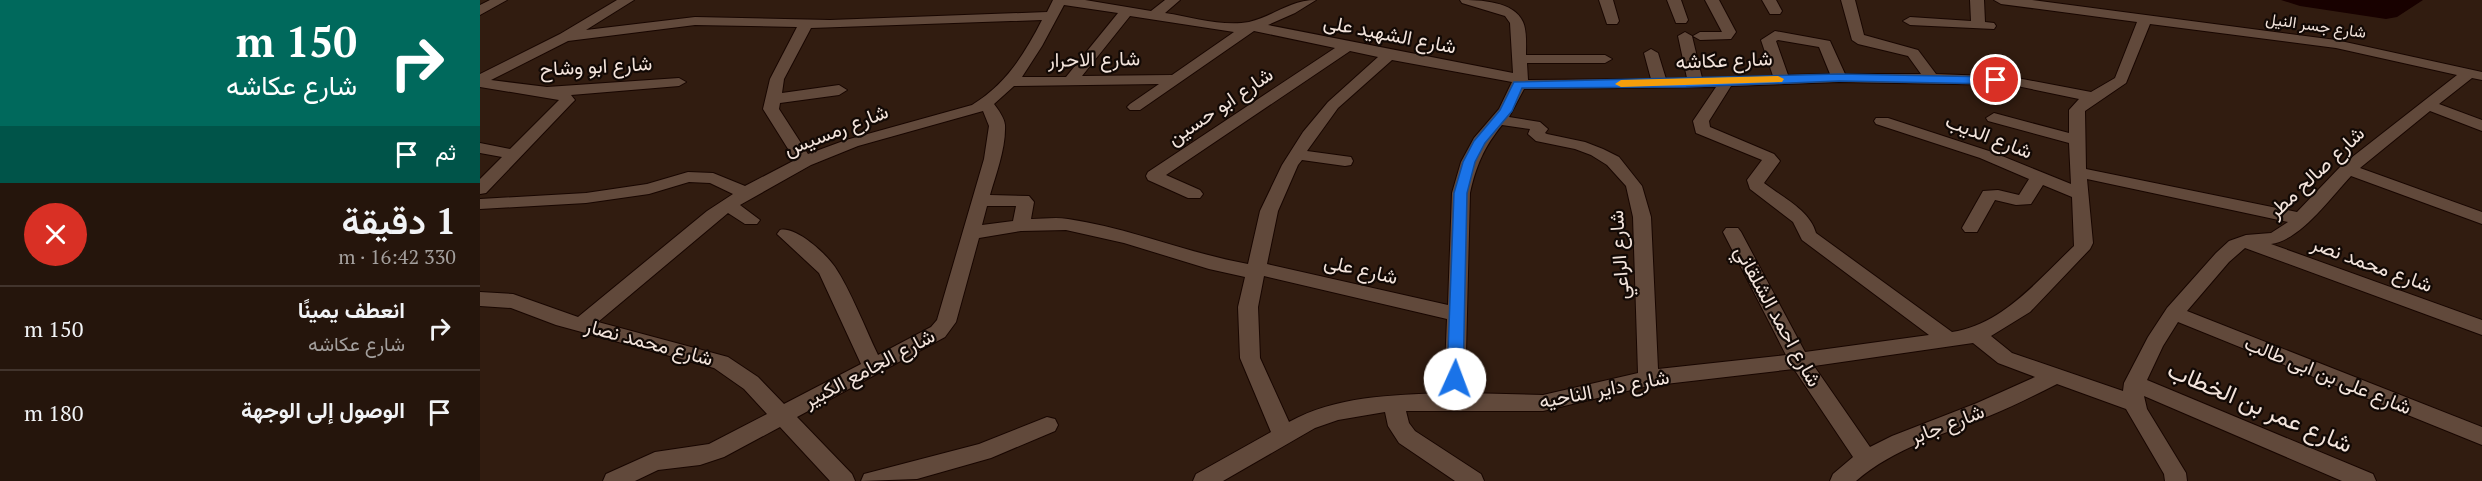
<!DOCTYPE html>
<html lang="ar">
<head>
<meta charset="utf-8">
<style>
	body { margin:0; font-family:"PT Serif",Vazirmatn,serif; background:#2d1e15; color:#f1f3f6; direction:rtl; height:100vh; display:flex; flex-direction:column; font-size:22px; white-space:nowrap }
	* { box-sizing:border-box; margin:0 }
	p { font-size:20px; color:#a39f9d }
	.icon { flex:none; width:33px; height:33px; fill:none; stroke:currentColor; stroke-width:2; stroke-linecap:round; stroke-linejoin:round }
	.map { position:relative; flex:1; overflow:hidden; direction:ltr }
	.side { display:flex; flex-direction:column; background:#25150c; width:480px }
	.side>* { flex:none }
	.top-card { background:#00695c; color:#fff; overflow:hidden }
	.pin { position:absolute; display:grid; place-items:center; width:51px; height:51px; color:#fff; margin:-26px; border:3px solid #fff; border-radius:50%; box-shadow:0 2px 6px #0007 }
	.me { position:absolute; width:66px; margin:-33px; rotate:2deg; stroke-linejoin:round; filter:drop-shadow(0 0 4px #0008) }
	.turn { display:flex; align-items:center; gap:21px; height:126px; padding:0 24px; font-size:27px }
	.turn .icon { width:78px; height:78px; stroke-width:2.5 }
	.turn b { display:block; font-size:42px; line-height:51px }
	.then { display:flex; align-items:center; height:57px; padding:0 24px; background:#0003; gap:12px; font-size:22px }
	.round { display:grid; place-items:center; flex:none; width:63px; height:63px; border-radius:32px; background:#2d1e15 }
	.head { display:flex; align-items:center; justify-content:space-between; height:102px; padding:0 24px }
	h1 { font-size:36px; font-weight:600; line-height:45px }
	ul { padding:0; list-style:none }
	li { display:flex; align-items:center; gap:18px; height:84px; padding:0 24px; border-top:2px solid #42342d }
	li div { flex:1 }
	li b { display:block; font-size:22px }
	li em { font-style:normal }
	main { display:flex; flex:1; min-height:0 }
	.map>svg:first-child { display:block }
</style>
</head>
<body>
<main>
<div class="map">
<svg width="2002" height="481" viewBox="0 0 2002 481">
	<rect width="100%" height="100%" fill="#311c10"/>
	<path fill="#180100" d="M1801,0H1943L1917,17L1906,19L1820,6Z"/>
	<g fill="none" stroke-linecap="round" stroke-linejoin="round">
		<defs>
			<path id="minor" d="M10,0H27L0,15V5Z
				M137,0H154L106,30L215,17L350,20L567,12L573,0H605L671,11L685,0H700L685,13C712,17 743,27 769,22C794,16 810,0 836,0L815,13L788,25L1033,73L1030,23L1025,16L982,3L980,0C1000,0 1034,1 1043,22C1047,31 1046,45 1046,55H1125L1132,59L1125,63H1047L1048,80L1171,79L1164,53L1171,49L1178,53L1186,79L1207,78L1198,36L1205,32L1212,36L1222,78L1293,76L1281,40L1295,31L1350,41L1365,74H1441L1428,56L1378,44L1372,40L1361,0H1375L1384,35L1438,50L1456,74L1532,77L1611,92L1635,78L1657,22L1521,4L1514,0H1552L1856,40L2002,72V80L1992,78L1959,104L2002,120V131L1950,111L1880,168L2002,212V224L1871,176C1851,197 1821,240 1791,244L2002,320V335L1765,248L1749,262L1707,311L2002,427V445L1698,322L1683,346L1667,380L1893,474L1896,481H1862L1664,396L1667,409L1706,473L1707,481H1685L1684,474L1646,409L1577,384C1555,395 1532,407 1509,416C1464,434 1414,448 1376,481H1350L1353,474L1373,457L1314,369L1168,386L1063,411H926L929,423L935,431L1001,474L1004,481H975L919,443L908,426L905,412L858,420L835,428L743,481H713L716,474L791,432L760,358L758,307L765,277L729,269L644,243L586,230L541,231L499,238L476,322L465,337L317,417L372,474L375,481H350L300,427L244,457L220,465L178,470L155,481H123L126,474L175,452L229,444L287,414L264,389L234,368L76,325L31,308L0,306V292L33,294L98,317L227,211L253,194L230,183L209,182L169,194L106,203L0,209V199L106,193L167,184L208,172L233,173L265,186L315,160L283,109L290,79L317,27L215,25L88,41L11,80L67,87L199,78L206,82L199,86L91,95L95,100L92,103L6,193L0,194V179L22,157L0,153V143L30,149L79,100L0,87V74L80,34ZM584,5L638,13L586,77H542L562,46ZM650,16L754,32L692,75L602,76ZM562,20C544,55 526,84 492,105L366,140L328,154L299,109L300,103L359,95L367,90L359,85L302,93L304,79L331,28ZM1670,24L1856,48L1977,75L1862,165L1817,212L1606,169L1605,111L1646,83ZM774,31L855,48L668,172L666,176L668,180L708,198H720L723,194L720,190L686,175L870,51L898,57L848,102L823,132L802,165L780,211L768,264C707,253 649,228 588,219C576,217 563,219 551,219L554,202L549,196L510,195C516,174 526,148 525,125C524,117 519,111 514,104L534,86L679,84L650,104L647,107L650,110H660ZM1298,40L1339,47L1350,74L1308,75L1296,41ZM912,60L1032,82L1019,109L994,138L981,162L972,193L968,305L787,264L798,211L818,165L822,160L865,166L871,165L873,161L871,157L827,151L858,108ZM1359,82L1532,85L1599,99L1589,110V133L1514,113L1506,118L1508,121L1589,143L1591,184L1512,152L1408,118H1396L1394,121L1396,124L1500,158L1549,179L1539,195L1518,190L1503,191L1482,228L1485,232H1497L1515,200L1536,205L1551,204L1563,185L1592,197L1594,246C1558,280 1523,324 1472,332L1336,233C1330,210 1302,197 1284,183L1300,161L1294,154L1230,127L1229,121L1251,86ZM1236,87L1213,121L1216,133L1282,160L1267,180L1270,189L1313,222L1322,240L1449,335L1325,352L1261,232L1258,228H1246L1243,232L1306,355L1178,369L1171,217L1162,186L1139,157L1123,149L1105,142L1067,134L1065,133L1068,129L1060,122L1029,117L1044,89ZM503,111L509,126L504,159L457,320L451,327L398,355C385,328 371,291 355,267C346,254 316,226 300,230L297,234L339,273L381,364L304,404L278,377L248,357L118,322L248,213L265,224H277L280,220L260,205L331,165L378,146ZM1022,125L1050,129L1048,134L1056,141L1095,149L1111,155L1127,165L1146,186L1153,217L1158,373L1063,395L985,393L990,193C996,166 1004,147 1022,125ZM1607,179L1808,222L1791,233L1766,235L1749,241L1736,253L1687,308L1668,337L1644,383L1643,391L1532,353L1511,336L1550,312L1610,249L1613,243ZM507,206H536L533,221L502,225ZM784,276L967,319L964,393C911,395 856,396 809,422L780,358L778,307ZM1493,343L1518,363L1555,377L1497,403L1412,436L1390,447L1334,366Z
				M1119,0H1133L1139,21L1137,24H1127Z
				M1187,0H1201L1208,20L1206,23H1196Z
				M1225,0H1239L1256,32L1251,39L1220,40L1213,36L1220,32H1242Z
				M1282,0H1296L1302,11L1300,14H1290Z
				M1490,0H1504L1505,22L1514,23L1516,26L1514,29L1430,25L1423,21L1430,17L1491,21Z
				M567,417L575,419L578,425L575,431L511,458L437,479L381,481L384,474L499,444Z"/>
		</defs>
		<use href="#minor" stroke="#180600" stroke-width="2"/>
		<use href="#minor" fill="#61493b" fill-rule="evenodd"/>
	</g>
	<path fill="#1a73e8" stroke="#114b97" stroke-width="1.5" d="M1359,74L1516,77L1521,80L1516,84L1359,81L1206,87L1042,88L1032,111L1005,143L995,162L987,193L983,379L981,383H969L967,379L974,193L983,162L994,141L1020,110L1034,82Z"/>
	<path fill="#f59e0b" d="M1298,76L1304,79L1302,82L1141,87L1135,84L1141,80Z"/>
	<g text-anchor="middle" stroke-width="4.5" stroke-linejoin="round" paint-order="stroke">
		<g font-size="16" fill="#f3e4dc" stroke="#120905">
			<text transform="translate(1836 25) rotate(8)" y="6">شارع جسر النيل</text>
		</g>
		<g font-size="20" fill="#f3e4dc" stroke="#120905">
			<text transform="translate(910 34) rotate(11)" y="7">شارع الشهيد على</text>
			<text transform="translate(614 59) rotate(-1)" y="7">شارع الاحرار</text>
			<text transform="translate(1244 60) rotate(-2)" y="7">شارع عكاشه</text>
			<text transform="translate(116 66) rotate(-3)" y="7">شارع ابو وشاح</text>
			<text transform="translate(740 106) rotate(-34)" y="7">شارع ابو حسين</text>
			<text transform="translate(356 130) rotate(-21)" y="7">شارع رمسيس</text>
			<text transform="translate(1509 136) rotate(21)" y="7">شارع الديب</text>
			<text transform="translate(1836 172) rotate(-43)" y="7">شارع صالح مطر</text>
			<text transform="translate(1139 255) rotate(-94)" y="7">شارع الراعي</text>
			<text transform="translate(1892 264) rotate(20)" y="7">شارع محمد نصر</text>
			<text transform="translate(881 269) rotate(13)" y="7">شارع على</text>
			<text transform="translate(1298 316) rotate(61)" y="7">شارع احمد الشلقاني</text>
			<text transform="translate(169 342) rotate(15)" y="7">شارع محمد نصار</text>
			<text transform="translate(389 368) rotate(-28)" y="7">شارع الجامع الكبير</text>
			<text transform="translate(1848 375) rotate(22)" y="7">شارع على بن ابى طالب</text>
			<text transform="translate(1124 389) rotate(-11)" y="7">شارع داير الناحيه</text>
			<text transform="translate(1467 424) rotate(-21)" y="7">شارع جابر</text>
		</g>
		<g font-size="24" fill="#f3e4dc" stroke="#120905">
			<text transform="translate(1780 407) rotate(23)" y="8">شارع عمر بن الخطاب</text>
		</g>
	</g>
</svg>
<div class="pin" style="left:1516px;top:80px;background:#d93025"><svg class="icon" aria-label="arrive" viewBox="0 0 24 24"><path d="M6 21V4h12l-3 4 3 4H6"/></svg></div>
<svg class="me" style="left:975px;top:379px" viewBox="-20 -20 40 40"><circle r="19" fill="#fff"/><path d="M0-13L10 11 0 6-10 11z" fill="#1a73e8"/></svg>
</div>
<section class="side">
<div class="top-card">
<div class="turn"><svg class="icon" aria-label="right" viewBox="0 0 24 24"><path d="M7 20v-9h11M14 6l5 5-5 5"/></svg><div><b>150 m</b>شارع عكاشه</div></div>
<div class="then">ثم<svg class="icon" aria-label="arrive" viewBox="0 0 24 24"><path d="M6 21V4h12l-3 4 3 4H6"/></svg></div>
</div>
<div class="head"><div><h1>1 دقيقة</h1><p>330 m · 16:42</p></div><a class="round" style="background:#d93025;color:#fff"><svg class="icon" aria-label="close" viewBox="0 0 24 24"><path d="M6 6l12 12M18 6L6 18"/></svg></a></div>
<ul>
<li><svg class="icon" aria-label="right" viewBox="0 0 24 24"><path d="M7 20v-9h11M14 6l5 5-5 5"/></svg><div><b>انعطف يمينًا</b><p>شارع عكاشه</p></div><em>150 m</em></li>
<li><svg class="icon" aria-label="arrive" viewBox="0 0 24 24"><path d="M6 21V4h12l-3 4 3 4H6"/></svg><div><b>الوصول إلى الوجهة</b></div><em>180 m</em></li>
</ul>
</section>
</main>
</body>
</html>
